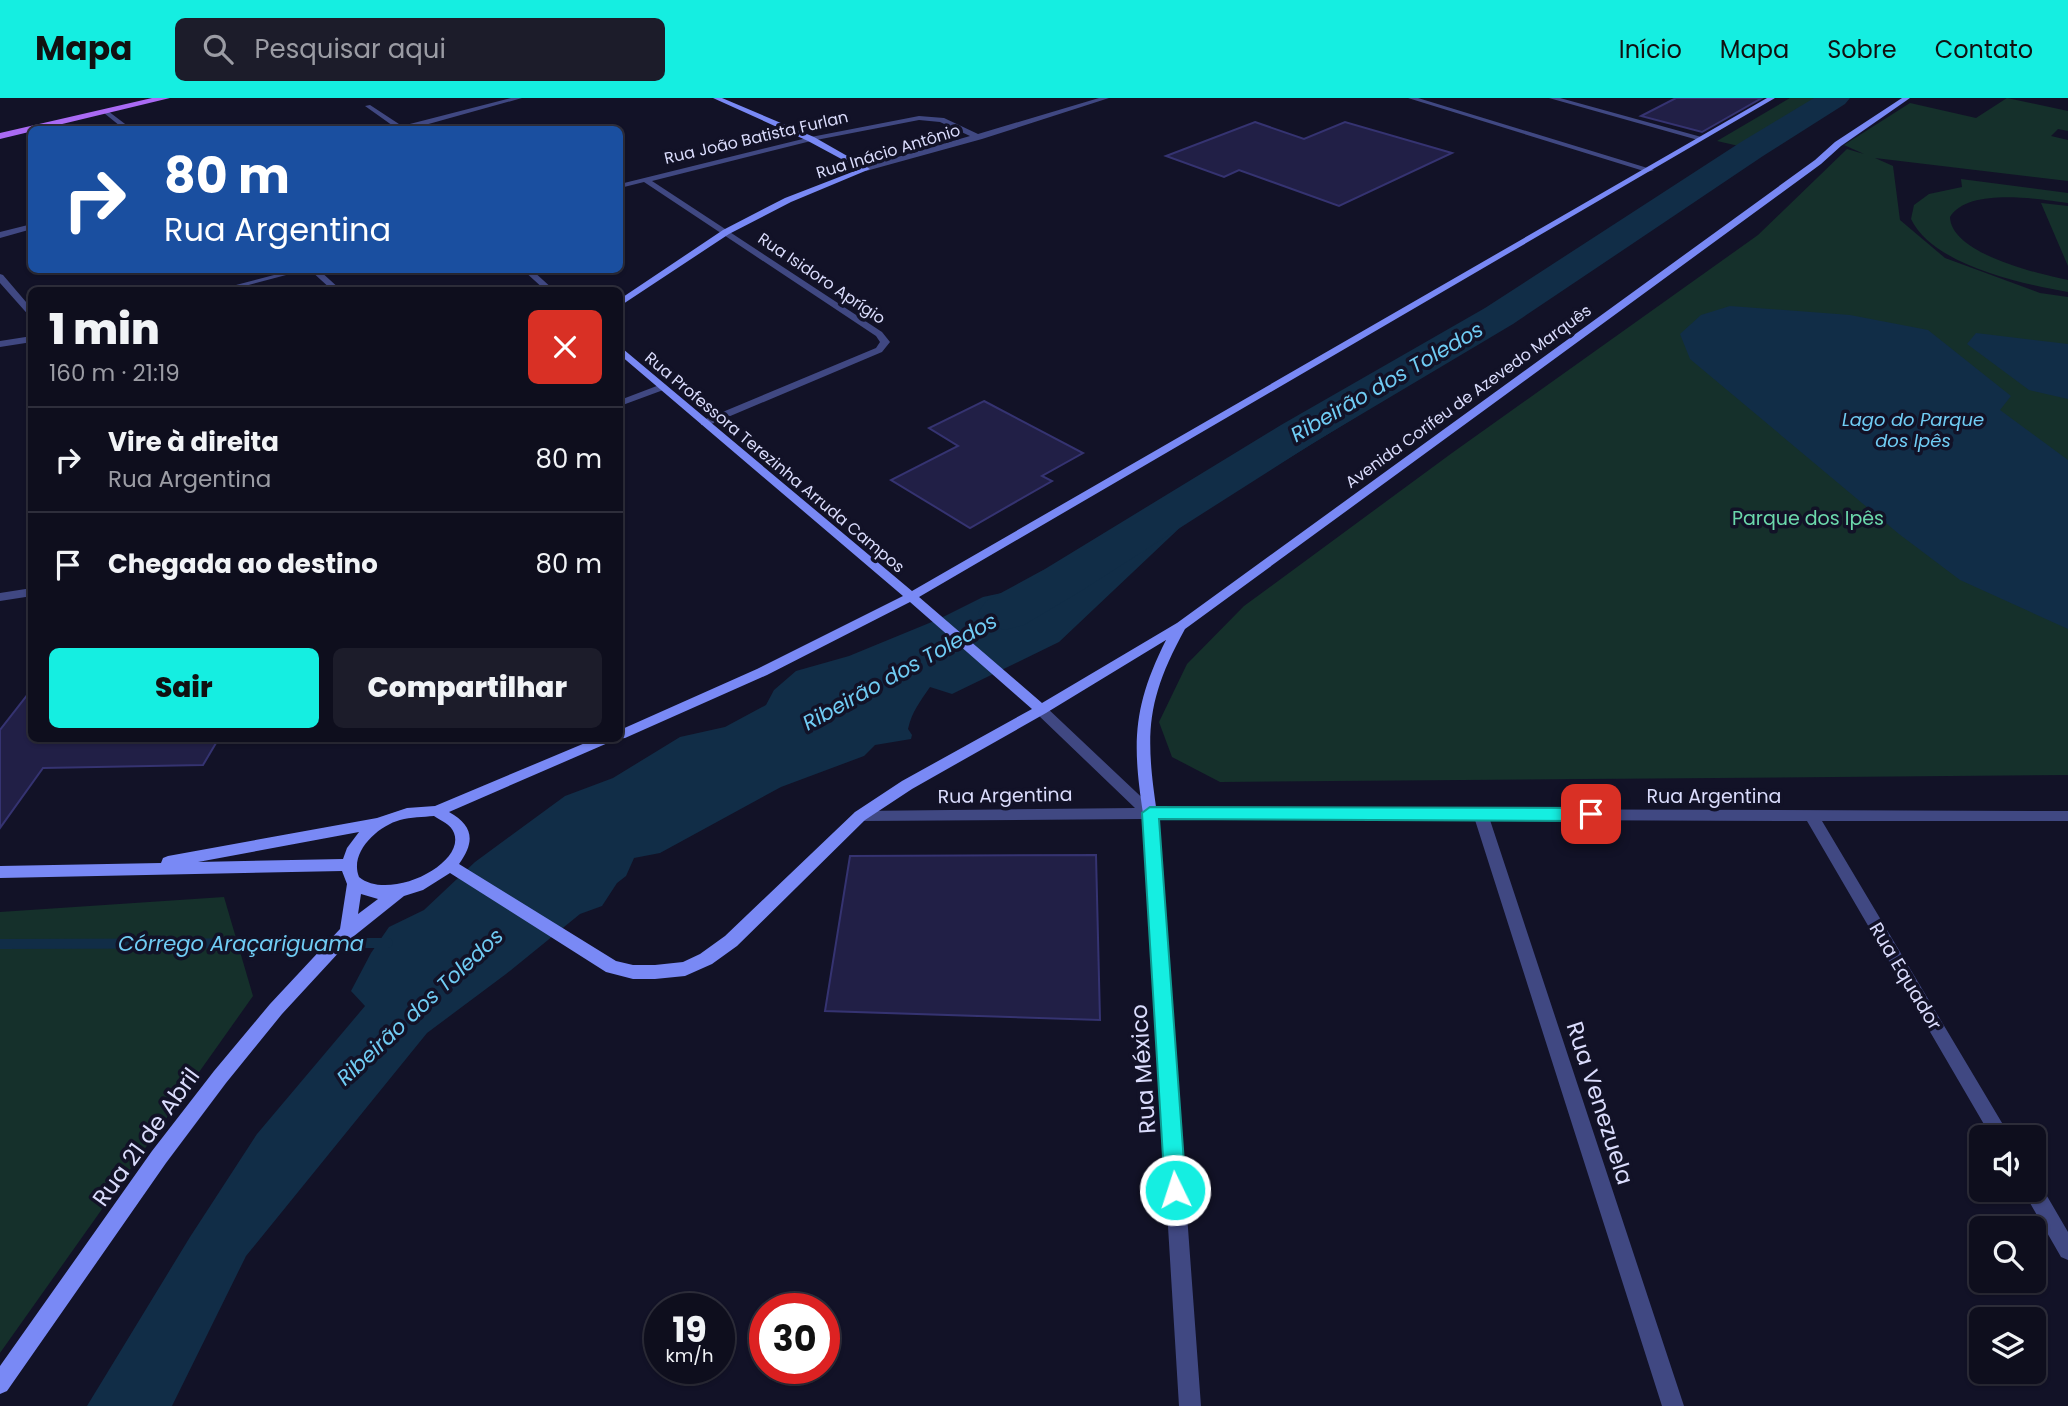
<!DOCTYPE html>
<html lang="pt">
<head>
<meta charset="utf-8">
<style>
	body { margin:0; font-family:Poppins,sans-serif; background:#1c1c2a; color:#f1f3f6; height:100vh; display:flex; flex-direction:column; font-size:26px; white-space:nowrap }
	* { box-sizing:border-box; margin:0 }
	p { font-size:23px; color:#9b9ca4 }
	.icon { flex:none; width:38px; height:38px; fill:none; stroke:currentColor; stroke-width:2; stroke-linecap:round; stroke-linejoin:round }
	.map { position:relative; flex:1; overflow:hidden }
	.drawer { position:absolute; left:28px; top:189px; width:595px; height:455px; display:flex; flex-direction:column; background:#0e0e1d; border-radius:10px; box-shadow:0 2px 5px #0004,0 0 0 2px #2e2e3b }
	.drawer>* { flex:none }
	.banner { position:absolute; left:28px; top:28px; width:595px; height:147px; border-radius:10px; box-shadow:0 2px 5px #0004,0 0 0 2px #2e2e3b; background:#1a4fa0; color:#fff; overflow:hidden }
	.buttons { position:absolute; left:1969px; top:1027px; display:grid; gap:14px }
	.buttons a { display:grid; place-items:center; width:77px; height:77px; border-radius:10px; background:#0e0e1d; box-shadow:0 2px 5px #0004,0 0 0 2px #2e2e3b; font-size:35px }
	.speed { position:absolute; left:644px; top:1195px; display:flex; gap:14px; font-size:35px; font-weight:700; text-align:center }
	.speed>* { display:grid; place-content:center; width:91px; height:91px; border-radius:50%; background:#0e0e1d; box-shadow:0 2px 5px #0004,0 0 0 2px #2e2e3b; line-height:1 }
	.speed small { font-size:18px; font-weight:400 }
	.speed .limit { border:10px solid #d22; background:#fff; color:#111 }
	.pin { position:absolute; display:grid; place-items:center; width:60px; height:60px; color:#fff; margin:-30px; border-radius:14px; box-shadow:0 4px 10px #0006 }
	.me { position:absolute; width:77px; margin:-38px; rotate:356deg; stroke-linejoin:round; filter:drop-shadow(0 0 5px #0008) }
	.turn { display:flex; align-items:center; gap:24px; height:147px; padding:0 21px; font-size:32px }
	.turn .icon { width:91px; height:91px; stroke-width:2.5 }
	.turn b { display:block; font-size:49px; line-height:60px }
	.round { display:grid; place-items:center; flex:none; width:74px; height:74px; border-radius:10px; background:#1c1c2a }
	.overview { display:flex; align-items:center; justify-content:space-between; height:119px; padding:0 21px }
	h1 { font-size:42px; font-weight:800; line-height:52px }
	.primary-button { display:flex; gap:14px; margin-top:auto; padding:14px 21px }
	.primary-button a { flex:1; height:80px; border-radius:10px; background:#15eee1; color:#111; font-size:28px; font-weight:800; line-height:80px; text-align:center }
	.primary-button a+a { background:#1c1c2a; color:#f1f3f6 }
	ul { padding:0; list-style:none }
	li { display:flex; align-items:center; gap:21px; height:105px; padding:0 21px; border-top:2px solid #2e2e3b }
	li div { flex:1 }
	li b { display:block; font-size:26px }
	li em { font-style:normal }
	header { display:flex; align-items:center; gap:42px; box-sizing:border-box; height:98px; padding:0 35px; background:#15eee1; color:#111 }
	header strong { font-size:33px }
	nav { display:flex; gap:38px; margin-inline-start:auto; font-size:24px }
	.search { width:490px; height:63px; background:#1c1c2a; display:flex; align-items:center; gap:18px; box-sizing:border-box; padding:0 24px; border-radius:10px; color:#9b9ca4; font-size:26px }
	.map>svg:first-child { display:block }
</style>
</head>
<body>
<header>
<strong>Mapa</strong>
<div class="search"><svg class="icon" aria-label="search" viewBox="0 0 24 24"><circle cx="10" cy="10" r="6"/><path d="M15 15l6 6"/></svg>Pesquisar aqui</div>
<nav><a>Início</a><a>Mapa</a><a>Sobre</a><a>Contato</a></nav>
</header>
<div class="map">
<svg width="2068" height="1308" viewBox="0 0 2068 1308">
	<rect width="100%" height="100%" fill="#121227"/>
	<path fill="#15302b" d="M1790,0H1835L1752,51L1717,43Z
		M2007,0L2068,13V33L2058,31L2051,38L2068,42V83L1875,60L1893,68L1900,122L1945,160L2040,195L2068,199V677L1220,684L1172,659L1159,624L1187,566L1244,508L1452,355L1758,137L1847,51L1864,56L1844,47L1910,5L1976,20Z
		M1961,81L2068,95V105C2039,101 1968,89 1950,119C1951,156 2039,176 2068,182V194C2022,186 1933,167 1911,121L1914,107L1929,96L1962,89Z
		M2041,105L2068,108V168Z
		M224,799L253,898L0,1255V814Z"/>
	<path fill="#112d47" d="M1737,61H1742L1673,112L1672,117L1465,252L1188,422L1059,544L952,596L930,589C920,604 912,613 908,631L912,637L911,641L875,647L864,658L781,689L660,755L634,760L626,778L617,785L602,808L580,816L506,876L427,935L246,1158L172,1308H87L190,1139L257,1036L365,908L351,893L371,855L389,829L424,812L475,764L565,698L613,680L680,639L725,629L766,607L774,592L796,573L849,558L939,521L983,499L1063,482L1297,336L1499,218Z
		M1730,208L1850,217L1928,232L2011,298L2000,312L2068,362V531L1960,482L1899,436L1690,261L1680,236L1701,217Z
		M1976,235L2068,246V301L2029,292L1967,246Z"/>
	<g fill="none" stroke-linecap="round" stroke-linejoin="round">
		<path stroke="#112d47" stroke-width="10" d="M0,846L388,845"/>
		<path fill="#112d47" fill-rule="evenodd" d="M1814,0H1850L1845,6L1763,58L1513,226L1313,345L1081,493L1024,527L1005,532L986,527L978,515L986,503L1045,471L1281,327L1485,210L1741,44Z"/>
	</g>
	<path fill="#211f46" stroke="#353371" stroke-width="2" d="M1676,0H1762L1702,34L1641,18Z
		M1255,24L1304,41L1345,24L1452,55L1339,108L1239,72L1224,79L1166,58Z
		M984,303L1083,355L1042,378L1052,383L970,430L891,382L958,348L929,330Z
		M32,591V640H219L203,667L43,670L0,730V632Z
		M1096,757L1100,922L825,913L850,758Z"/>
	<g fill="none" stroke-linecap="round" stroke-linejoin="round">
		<path fill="#404882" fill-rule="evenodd" d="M511,0H522L407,32H394L396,30L365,8L370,7L402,28Z
			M1099,0H1109L982,41L866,73L862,71L863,69L970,38L940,24L919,22L811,43L652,83L882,234L890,244L882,254L709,327H701V323L876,250L880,244L876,238L644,84L620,90V86L811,39L919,18L944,20L978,36Z
			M1408,0H1418L1654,72L1647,74Z
			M1549,0H1560L1705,40L1698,42Z
			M104,13H108L133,32H125L104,15Z
			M32,126V131L0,140V134Z
			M293,172H305L230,192H217Z
			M310,172H319L341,192H332Z
			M523,172H532L554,192H545Z
			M0,176L3,177L32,211V221L0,185Z
			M32,238V244L0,249V243Z
			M662,286L666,287V291L620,308V302Z
			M32,490V498L0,503V495Z
			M1041,607L1046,609L1153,710L2068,713V723H1822L2011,1040H1992L1807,723L1490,722L1684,1308H1662L1475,722L1158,720L1201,1308H1179L1143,721L860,723L855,722L853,718L855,714L860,713L1135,710L1036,615L1034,612L1036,609Z
			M2034,1083L2040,1086L2068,1134V1162L2061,1159L2026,1098L2024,1092H2034Z"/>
		<path fill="#7989f5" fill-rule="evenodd" d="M713,0H722L814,39L870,71L791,104L729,136L620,208V201L723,132L785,100L860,71L808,43Z
			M1767,0H1775L919,499L1042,605L1177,525L1815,62L1835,44L1902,0H1910L1841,48L1821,66L1185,531C1146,602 1145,636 1157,715L1155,719H1145L1143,715C1132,644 1133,608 1166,542L1046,615L912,691L865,722L737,848L712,866L685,878L655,881H633L606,874L450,775L423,792L404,798L354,838L282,916L226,985L166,1065L7,1293L0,1296V1268L152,1053L214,973L270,906L340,831L347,786L342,773L0,780V768L161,765L163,760L168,758L377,720L407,710L435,708L597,640H620V632L757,571L903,498L620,257V250L623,251L912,493ZM910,504L1032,611L902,683L855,714L725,838L700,856L683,864L655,867H633L616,863L459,766C475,744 474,728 449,714L617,641L625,640L767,577ZM434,718C441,723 451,726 454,735C466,766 389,804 359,779C349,754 378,728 400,722C411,719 423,719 434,718ZM359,734L347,750L343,761L198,764ZM361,796L378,801L358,816Z"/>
		<path fill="#aa6af4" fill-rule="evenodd" d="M152,0H170L0,41V35Z"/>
	</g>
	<path fill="#15eee1" stroke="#0e9b92" stroke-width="2" d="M1150,709L1591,710L1599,716L1591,723L1159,721L1186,1092L1183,1100L1175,1103L1168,1100L1165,1092L1142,715Z"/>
	<g text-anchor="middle" stroke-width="7" stroke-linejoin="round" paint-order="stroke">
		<g font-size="16" fill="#dadcfc" stroke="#121227">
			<text transform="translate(756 39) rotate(-13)" y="6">Rua João Batista Furlan</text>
			<text transform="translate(888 53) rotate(-17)" y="6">Rua Inácio Antônio</text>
			<text transform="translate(822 180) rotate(34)" y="6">Rua Isidoro Aprígio</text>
			<text transform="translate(1468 298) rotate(-36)" y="6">Avenida Corifeu de Azevedo Marquês</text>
			<text transform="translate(775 364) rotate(40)" y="6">Rua Professora Terezinha Arruda Campos</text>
		</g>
		<g font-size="18" font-style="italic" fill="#70ccf4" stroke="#121227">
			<text x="1913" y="328">Lago do Parque<tspan x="1913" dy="21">dos Ipês</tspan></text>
		</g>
		<g font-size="19" fill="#6bd8ab" stroke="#121227">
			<text x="1808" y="427">Parque dos Ipês</text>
		</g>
		<g font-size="19" fill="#dadcfc" stroke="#121227">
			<text transform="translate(1005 697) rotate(-1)" y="7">Rua Argentina</text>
			<text x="1714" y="705">Rua Argentina</text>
			<text transform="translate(1906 878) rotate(59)" y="7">Rua Equador</text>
		</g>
		<g font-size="21" font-style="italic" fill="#70ccf4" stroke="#121227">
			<text transform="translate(1387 284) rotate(-30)" y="7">Ribeirão dos Toledos</text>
			<text transform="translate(900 574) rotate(-29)" y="7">Ribeirão dos Toledos</text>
			<text x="241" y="853">Córrego Araçariguama</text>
			<text transform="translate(420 909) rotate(-43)" y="7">Ribeirão dos Toledos</text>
		</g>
		<g font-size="23" fill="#dadcfc" stroke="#121227">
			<text transform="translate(1143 971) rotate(-94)" y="8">Rua México</text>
			<text transform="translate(1600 1005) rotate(72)" y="8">Rua Venezuela</text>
			<text transform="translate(146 1039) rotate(-54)" y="8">Rua 21 de Abril</text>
		</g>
	</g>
</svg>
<div class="buttons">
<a><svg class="icon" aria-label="sound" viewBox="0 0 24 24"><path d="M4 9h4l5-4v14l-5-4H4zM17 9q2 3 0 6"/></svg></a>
<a><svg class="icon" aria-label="search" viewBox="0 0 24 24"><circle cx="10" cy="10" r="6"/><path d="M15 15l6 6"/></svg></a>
<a><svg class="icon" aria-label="layers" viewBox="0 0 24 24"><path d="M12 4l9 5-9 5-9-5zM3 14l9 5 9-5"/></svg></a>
</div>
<div class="speed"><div>19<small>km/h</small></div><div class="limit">30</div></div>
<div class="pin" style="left:1591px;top:716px;background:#d93025"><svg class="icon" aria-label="arrive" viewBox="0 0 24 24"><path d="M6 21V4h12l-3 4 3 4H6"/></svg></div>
<svg class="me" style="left:1175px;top:1092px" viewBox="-20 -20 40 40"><circle r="17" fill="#15eee1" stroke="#fff" stroke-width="3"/><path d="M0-11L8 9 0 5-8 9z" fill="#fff"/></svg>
<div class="banner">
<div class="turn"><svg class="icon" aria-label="right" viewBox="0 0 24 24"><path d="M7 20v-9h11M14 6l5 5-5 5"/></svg><div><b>80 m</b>Rua Argentina</div></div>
</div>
<section class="drawer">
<div class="overview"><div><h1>1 min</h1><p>160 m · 21:19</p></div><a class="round" style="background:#d93025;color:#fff"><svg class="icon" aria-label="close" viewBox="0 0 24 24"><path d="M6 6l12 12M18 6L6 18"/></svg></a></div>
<ul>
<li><svg class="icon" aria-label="right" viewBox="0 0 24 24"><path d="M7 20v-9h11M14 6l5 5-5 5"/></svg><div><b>Vire à direita</b><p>Rua Argentina</p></div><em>80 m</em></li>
<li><svg class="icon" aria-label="arrive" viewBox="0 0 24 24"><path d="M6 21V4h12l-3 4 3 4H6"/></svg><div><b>Chegada ao destino</b></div><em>80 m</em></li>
</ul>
<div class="primary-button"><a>Sair</a><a>Compartilhar</a></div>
</section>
</div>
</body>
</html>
